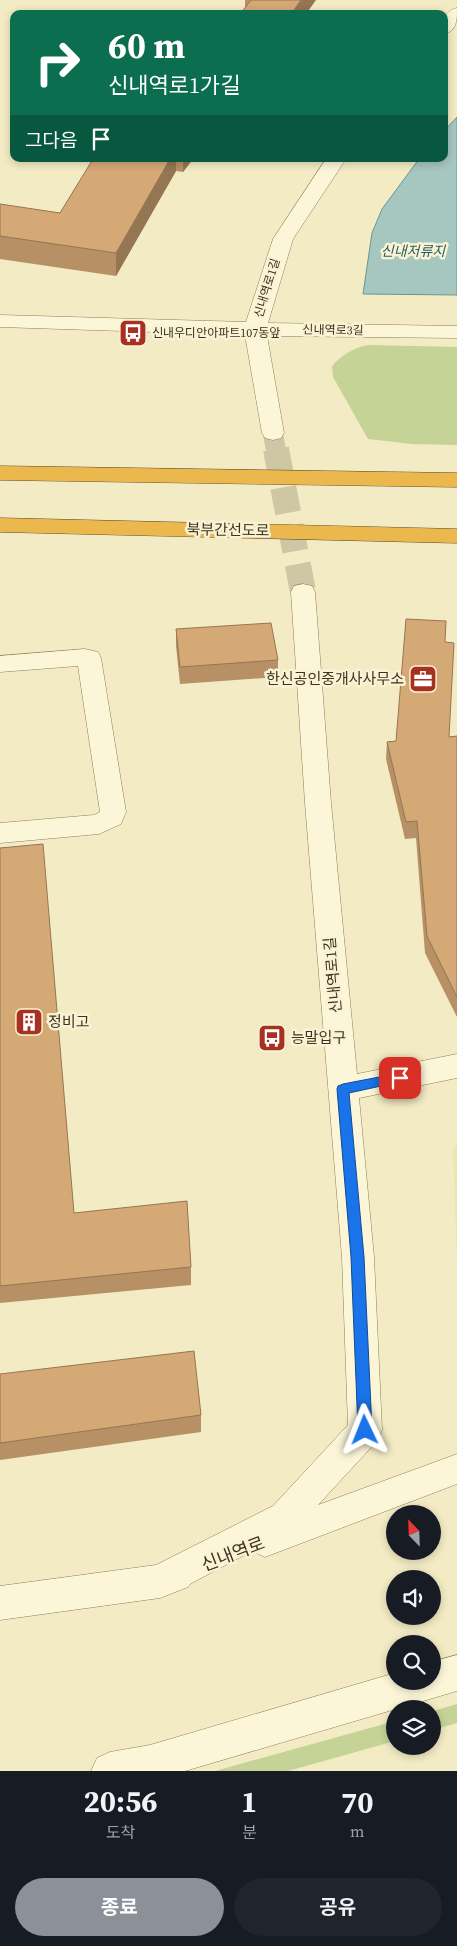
<!DOCTYPE html>
<html lang="ko">
<head>
<meta charset="utf-8">
<style>
	body { margin:0; font-family:"Source Serif 4","Noto Sans KR",serif; background:#20242c; color:#f1f3f6; height:100vh; display:flex; flex-direction:column; font-size:19px; white-space:nowrap }
	* { box-sizing:border-box; margin:0 }
	p { font-size:16px; color:#9ea1a6 }
	.icon { flex:none; width:28px; height:28px; fill:none; stroke:currentColor; stroke-width:2; stroke-linecap:round; stroke-linejoin:round }
	.map { position:relative; height:1771px; overflow:hidden }
	.panel { display:flex; flex-direction:column; background:#171b24; flex:1 }
	.panel>* { flex:none }
	.guide { position:absolute; left:10px; top:10px; width:438px; height:152px; border-radius:10px; box-shadow:0 2px 8px #0003; background:#0b6e4f; color:#fff; overflow:hidden }
	.needle { width:32px; rotate:337deg }
	.fabs { position:absolute; left:386px; top:1505px; display:grid; gap:10px }
	.fabs a { display:grid; place-items:center; width:55px; height:55px; border-radius:50%; background:#171b24; box-shadow:0 2px 8px #0003; font-size:25px }
	.pin { position:absolute; display:grid; place-items:center; width:42px; height:42px; color:#fff; margin:-21px; border-radius:10px; box-shadow:0 2px 8px #0006 }
	.me { position:absolute; width:55px; margin:-28px; rotate:358deg; stroke-linejoin:round; filter:drop-shadow(0 0 4px #0008) }
	.turn { display:flex; align-items:center; gap:18px; height:105px; padding:0 15px; font-size:22px }
	.turn .icon { width:65px; height:65px; stroke-width:2.5 }
	.turn b { display:block; font-size:35px; line-height:42px }
	.then { display:flex; align-items:center; height:48px; padding:0 15px; background:#0003; gap:10px; font-size:19px }
	.eta { display:flex; justify-content:space-evenly; align-items:center; height:85px; text-align:center }
	.eta b { font-size:30px; font-weight:700; line-height:35px }
	.action { display:flex; gap:10px; margin-top:auto; padding:10px 15px }
	.action a { flex:1; height:58px; border-radius:30px; background:#8c9099; color:#fff; font-size:20px; font-weight:700; line-height:58px; text-align:center }
	.action a+a { background:#20242c; color:#f1f3f6 }
	.map>svg:first-child { display:block }
</style>
</head>
<body>
<div class="map">
<svg width="457" height="1771" viewBox="0 0 457 1771">
	<rect width="100%" height="100%" fill="#f3ebc4"/>
	<path fill="#eae7b1" d="M457,1145V1265L453,1147Z"/>
	<path fill="#c5d396" d="M368,345L457,347V445L412,444L368,439L333,377L332,366C342,355 353,348 368,345Z
		M457,1704V1723L433,1730V1711Z
		M395,1721V1741L288,1771H215Z"/>
	<path fill="#a6c6c0" stroke="#6c9690" d="M457,117V295L363,294L372,233L382,209L419,159H444V131Z"/>
	<g fill="none" stroke-linecap="round" stroke-linejoin="round">
		<path stroke="#cfc6a3" stroke-width="20" stroke-dasharray="20 10" stroke-linecap="butt" d="M273,433L276,451"/>
		<path stroke="#cfc6a3" stroke-width="26" stroke-dasharray="26 13" stroke-linecap="butt" d="M276,449L303,592"/>
		<defs>
			<path id="minor" d="M457,8C457,20 457,31 444,34C444,22 443,11 457,8Z
				M326,159H346L293,239L268,323L457,326V338L267,336L284,433L281,438L273,440L265,438L262,433L245,335L0,327V315L246,322L273,239Z
				M303,584L312,586L315,592L331,803L357,1074L457,1054V1078L359,1098L374,1257L382,1430L377,1441L318,1505L457,1454V1484L265,1557L252,1551L190,1584L188,1587L160,1598L0,1620V1586L156,1565L273,1506L348,1425L342,1257L305,803L291,592L294,586Z
				M85,649L98,652L101,658L126,812L121,824L99,834L0,843V823L94,815L100,812L78,666L0,672V656Z
				M457,1655V1691L185,1771H91L97,1758L110,1752L150,1745L395,1673V1681H432V1662Z"/>
			<path id="highway" d="M0,466L457,473V487L0,480Z
				M0,518L457,529V543L0,532Z"/>
		</defs>
		<use href="#minor" stroke="#907d58" stroke-width="1"/>
		<use href="#highway" stroke="#5e492c" stroke-width="1"/>
		<use href="#minor" fill="#fcf6d9" fill-rule="evenodd"/>
		<use href="#highway" fill="#ebb84d" fill-rule="evenodd"/>
	</g>
	<path fill="#b79165" d="M245,0H316L245,7Z
		M93,159H193L183,172L176,171L116,276L0,259V204L60,213Z
		M176,629L278,660V677L180,684L176,646Z
		M445,642L449,737L457,736V1017L425,953L416,838L405,839L386,759L387,742L396,741Z
		M0,848L74,1213L191,1267V1285L0,1303Z
		M0,1374L201,1415V1432L0,1460Z"/>
	<path fill="#957653" d="M301,0H316L306,14H291Z
		M170,159H176V171L116,276V253Z
		M183,159H193L183,172Z"/>
	<path fill="#d5a976" stroke="#957653" d="M250,0H301L291,14H240L251,0Z
		M93,159H170L116,253L0,236V204L60,213Z
		M406,619L446,621L445,642L454,643L449,737L457,736V997L427,936L417,821L406,822L387,742L396,741Z
		M271,623L278,660L180,667L176,629Z
		M43,844L74,1213L187,1201L191,1267L0,1286V848Z
		M194,1351L201,1415L0,1443V1374Z"/>
	<path fill="#1a73e8" stroke="#114b97" d="M400,1073L404,1074L406,1078L404,1081L349,1093L364,1257L372,1430L370,1435L365,1436L360,1435L358,1430L351,1257L337,1089L338,1086L343,1084Z"/>
	<defs>
		<symbol id="bus-square" viewBox="-11 -11 22 22"><rect x="-9" y="-9" width="18" height="18" rx="4" fill="#a73021" stroke="#f9f3d5"/><path d="M-5-6H5V4H4V6H2V4H-2V6H-4V4H-5ZM-3.5-4V0h7V-4ZM-3.5 1.2v1.5H-2V1.2ZM2 1.2v1.5H3.5V1.2Z" fill="#fff"/></symbol>
		<symbol id="office-square" viewBox="-11 -11 22 22"><rect x="-9" y="-9" width="18" height="18" rx="4" fill="#a73021" stroke="#f9f3d5"/><path d="M-6-3h4V-5.5h4V-3h4V5H-6ZM-1-4.5V-3h2v-1.5ZM-6 0V1H6V0Z" fill="#fff"/></symbol>
		<symbol id="building-square" viewBox="-11 -11 22 22"><rect x="-9" y="-9" width="18" height="18" rx="4" fill="#a73021" stroke="#f9f3d5"/><path d="M-4-6H4V6H1V3H-1V6H-4ZM-2.5-4.3h1.7v1.8h-1.7ZM.8-4.3h1.7v1.8H.8ZM-2.5-1h1.7V.8h-1.7ZM.8-1h1.7V.8H.8Z" fill="#fff"/></symbol>
	</defs>
	<g fill-rule="evenodd">
		<use href="#bus-square" x="117" y="317" width="32" height="32"/>
		<use href="#office-square" x="407" y="663" width="32" height="32"/>
		<use href="#building-square" x="13" y="1006" width="32" height="32"/>
		<use href="#bus-square" x="256" y="1022" width="32" height="32"/>
	</g>
	<g text-anchor="middle" stroke-width="5" stroke-linejoin="round" paint-order="stroke">
		<g font-size="12" fill="#3f321e" stroke="#f9f3d5">
			<text transform="translate(267 288) rotate(-73)" y="4">신내역로1길</text>
			<text transform="translate(333 330) rotate(1)" y="4">신내역로3길</text>
		</g>
		<g font-size="12" fill="#3f321e" stroke="#f9f3d5" text-anchor="start">
			<text x="152" y="337">신내우디안아파트107동앞</text>
		</g>
		<g font-size="14" font-style="italic" fill="#2b5d60" stroke="#f9f3d5">
			<text x="413" y="256">신내저류지</text>
		</g>
		<g font-size="15" fill="#3f321e" stroke="#f9f3d5">
			<text transform="translate(228 530) rotate(1)" y="5">북부간선도로</text>
			<text transform="translate(333 975) rotate(-95)" y="5">신내역로1길</text>
		</g>
		<g font-size="15" fill="#3f321e" stroke="#f9f3d5" text-anchor="start">
			<text x="404" y="684" text-anchor="end">한신공인중개사사무소</text>
			<text x="48" y="1027">정비고</text>
			<text x="291" y="1043">능말입구</text>
		</g>
		<g font-size="18" fill="#3f321e" stroke="#f9f3d5">
			<text transform="translate(233 1554) rotate(-21)" y="6">신내역로</text>
		</g>
	</g>
</svg>
<div class="fabs">
<a><svg class="needle" viewBox="-14 -14 28 28"><path d="M0-13l5 13h-10z" fill="#e53935"/><path d="M0 13l5-13h-10z" fill="#9ea1a6"/></svg></a>
<a><svg class="icon" aria-label="sound" viewBox="0 0 24 24"><path d="M4 9h4l5-4v14l-5-4H4zM17 9q2 3 0 6"/></svg></a>
<a><svg class="icon" aria-label="search" viewBox="0 0 24 24"><circle cx="10" cy="10" r="6"/><path d="M15 15l6 6"/></svg></a>
<a><svg class="icon" aria-label="layers" viewBox="0 0 24 24"><path d="M12 4l9 5-9 5-9-5zM3 14l9 5 9-5"/></svg></a>
</div>
<div class="pin" style="left:400px;top:1078px;background:#d93025"><svg class="icon" aria-label="arrive" viewBox="0 0 24 24"><path d="M6 21V4h12l-3 4 3 4H6"/></svg></div>
<svg class="me" style="left:365px;top:1430px" viewBox="-20 -20 40 40"><path d="M0-17L14 15 0 8-14 15z" fill="#1a73e8" stroke="#fff" stroke-width="4"/></svg>
<div class="guide">
<div class="turn"><svg class="icon" aria-label="right" viewBox="0 0 24 24"><path d="M7 20v-9h11M14 6l5 5-5 5"/></svg><div><b>60 m</b>신내역로1가길</div></div>
<div class="then">그다음<svg class="icon" aria-label="arrive" viewBox="0 0 24 24"><path d="M6 21V4h12l-3 4 3 4H6"/></svg></div>
</div>
</div>
<section class="panel">
<div class="eta">
<div><b>20:56</b><p>도착</p></div>
<div><b>1</b><p>분</p></div>
<div><b>70</b><p>m</p></div>
</div>
<div class="action"><a>종료</a><a>공유</a></div>
</section>
</body>
</html>
